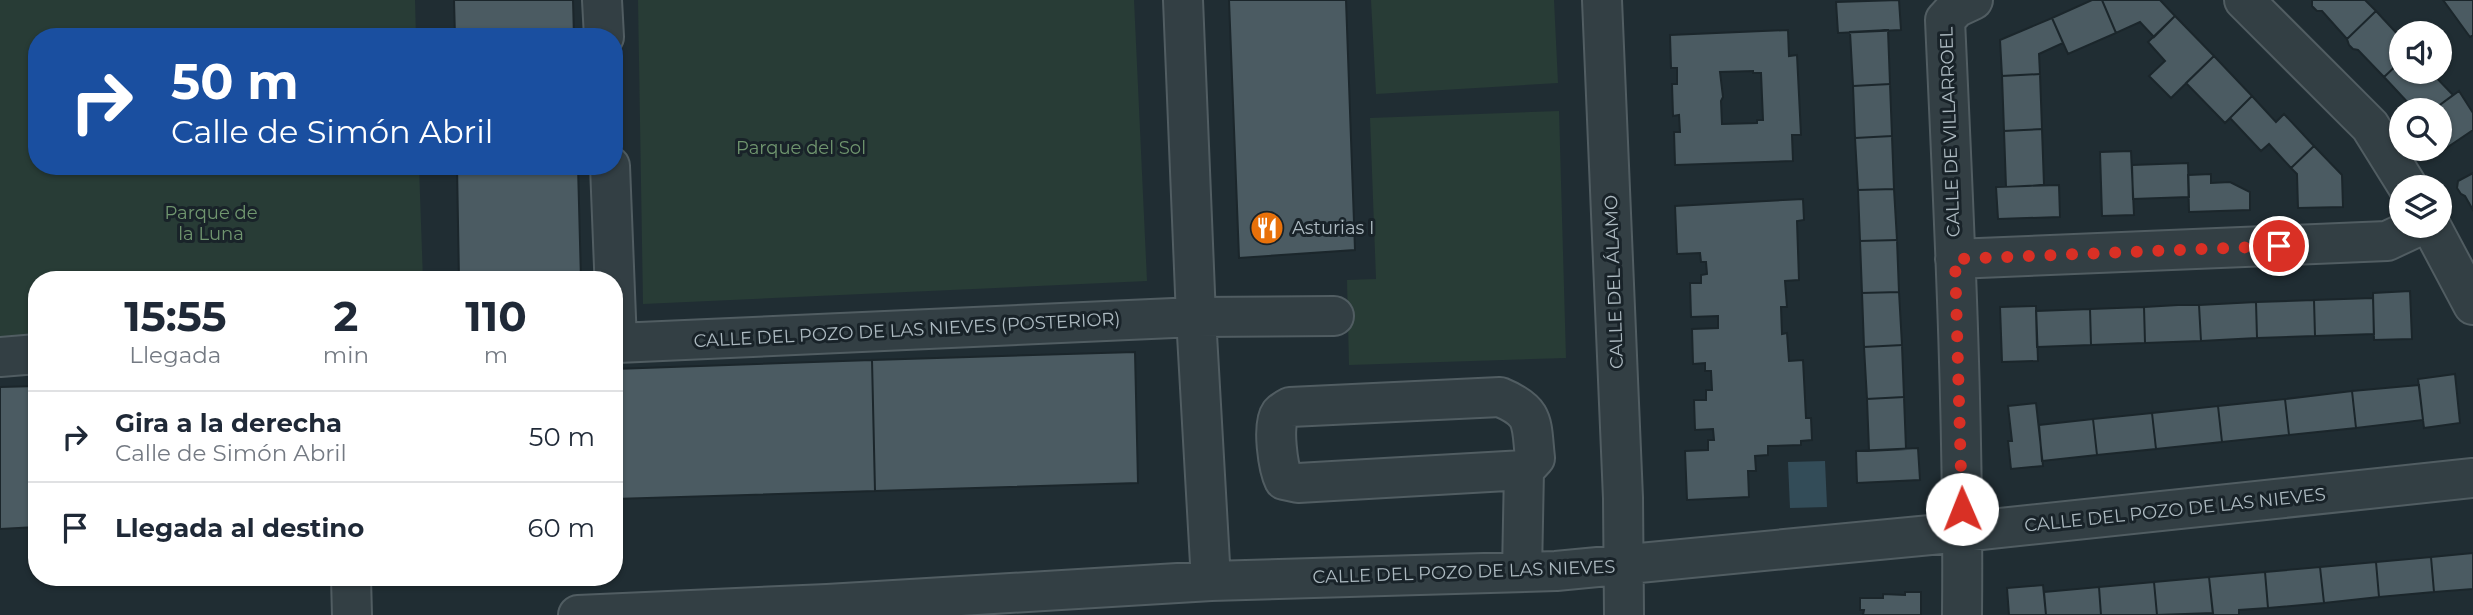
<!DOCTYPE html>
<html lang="es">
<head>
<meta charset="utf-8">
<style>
	body { margin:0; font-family:Montserrat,sans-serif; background:#f2f2f3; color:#1f2937; height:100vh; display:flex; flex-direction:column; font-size:26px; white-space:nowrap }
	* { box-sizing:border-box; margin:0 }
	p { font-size:23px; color:#747a83 }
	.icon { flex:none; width:38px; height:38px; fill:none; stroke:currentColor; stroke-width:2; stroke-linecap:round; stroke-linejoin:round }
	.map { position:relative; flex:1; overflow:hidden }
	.side { position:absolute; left:28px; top:271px; width:595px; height:315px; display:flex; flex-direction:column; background:#fff; border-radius:28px; box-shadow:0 2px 5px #0004 }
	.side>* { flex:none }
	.banner { position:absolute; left:28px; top:28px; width:595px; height:147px; border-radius:28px; box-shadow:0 2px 5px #0004; background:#1a4fa0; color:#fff; overflow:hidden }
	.fabs { position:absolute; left:2389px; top:21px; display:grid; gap:14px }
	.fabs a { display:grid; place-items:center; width:63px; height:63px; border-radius:50%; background:#fff; box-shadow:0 2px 5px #0004; font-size:35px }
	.pin { position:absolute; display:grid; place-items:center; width:60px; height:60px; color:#fff; margin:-30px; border:4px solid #fff; border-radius:50%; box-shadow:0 2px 7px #0007 }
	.me { position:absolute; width:77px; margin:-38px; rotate:359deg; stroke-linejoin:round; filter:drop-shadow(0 0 5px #0008) }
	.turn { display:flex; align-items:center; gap:24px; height:147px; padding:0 28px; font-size:32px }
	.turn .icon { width:91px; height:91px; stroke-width:2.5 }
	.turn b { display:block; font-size:49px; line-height:60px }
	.eta { display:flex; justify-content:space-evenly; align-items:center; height:119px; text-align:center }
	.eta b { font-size:42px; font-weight:700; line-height:49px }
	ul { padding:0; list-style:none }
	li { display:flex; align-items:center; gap:21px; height:91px; padding:0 28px; border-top:2px solid #e0e1e3 }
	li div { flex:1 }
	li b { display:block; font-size:26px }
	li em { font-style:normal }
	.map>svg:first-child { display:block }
</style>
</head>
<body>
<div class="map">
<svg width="2473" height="615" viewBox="0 0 2473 615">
	<rect width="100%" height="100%" fill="#202d33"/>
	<path fill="#283c36" d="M0,0H415L416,37H37V166H419L423,280H37V336L0,337Z
		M638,0H1134L1147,281L643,304Z
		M1371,0H1554L1558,83L1376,94Z
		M1559,111L1566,358L1349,365L1347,280L1376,279L1370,118Z"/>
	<path fill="#334c58" d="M1825,461L1827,507L1790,508L1788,462Z"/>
	<path fill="#4b5b62" stroke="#1b262b" stroke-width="2" fill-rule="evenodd" d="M454,0H573L574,37H455Z
		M1229,0H1346L1355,250L1239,258Z
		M1899,0L1901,30L1838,33L1836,2Z
		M2092,0H2102L2116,33L2068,54L2052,18Z
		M2102,0H2160L2175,16L2154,37L2140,22L2116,33Z
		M2312,0H2365L2376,11L2347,39L2322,11H2317L2312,6Z
		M2443,0H2473V35L2470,37Z
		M2376,11L2401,38V61L2384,77L2358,50L2353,49L2349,45L2347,39Z
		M2175,16L2214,56L2171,98L2149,76L2165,61L2148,42Z
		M2052,18L2063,43L2039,54L2040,74L2002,76L2000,40Z
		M1788,30L1789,56L1797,55L1801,135H1792L1793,161L1675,165L1674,132H1680L1679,115L1673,116L1672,84H1677V68H1671L1670,35ZM1753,71V73H1761L1763,120H1757V123L1722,124L1721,101L1723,97L1720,72Z
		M1888,30L1890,84L1853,86L1850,32Z
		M2214,56L2252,96L2225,123L2186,83Z
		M2401,61V72H2431L2453,95L2433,110H2411V106L2384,77Z
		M2040,74L2042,129L2004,131L2002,76Z
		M1890,84L1892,136L1855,138L1853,86Z
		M2459,91L2473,113V130L2436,155L2428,149H2440V110H2433Z
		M2252,96L2276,122L2284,114L2314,146L2291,168L2269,144L2261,151L2230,118Z
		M2042,129L2044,185L2006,187L2004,131Z
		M1892,136L1894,189L1858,190L1855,138Z
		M2314,146L2342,175L2343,207L2298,208L2297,174L2291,168Z
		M2131,151L2134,215L2102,216L2100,152Z
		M2188,163L2189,197L2133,199L2132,165Z
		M457,166H578L581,280H459Z
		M2473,173V210L2465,196L2461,194L2457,188L2458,181Z
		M2211,174V183L2230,182L2250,192V210L2189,212L2188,175Z
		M2059,185L2060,217L1998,219L1996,187Z
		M1894,189L1897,240L1860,241L1858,190Z
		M1803,199L1804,220L1797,221L1799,280L1785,281L1787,307H1781L1782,334L1787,333L1789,361L1803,360L1806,418H1811L1812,440L1801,441V445L1768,446V455L1755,456L1756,471H1748L1749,497L1687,500L1685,451L1708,450V440H1714L1713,429L1695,430L1694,400H1706V390H1712L1711,371H1705V363L1693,364L1692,329L1718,328V316L1691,317L1690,283H1701V275L1707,274L1706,262H1701L1700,253L1677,254L1675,206Z
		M1897,240L1899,292L1862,293L1860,241Z
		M2410,291L2412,339L2374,340L2373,293Z
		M1899,292L1902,345L1864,347L1862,293Z
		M2373,298L2374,334L2315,336L2314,300Z
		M2314,300L2315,336L2257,338L2256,302Z
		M2256,302L2257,338L2201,341L2199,305Z
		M2178,305H2199L2201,341L2145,343L2144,307Z
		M2036,306L2038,361L2002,362L2000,307Z
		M2144,307L2145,343L2091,345L2090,309Z
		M2090,309L2091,345L2037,347L2036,311Z
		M1902,345L1904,397L1867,399L1864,347Z
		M1135,352L1138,483L875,491L872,360Z
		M872,360L875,491L614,499V369Z
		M2455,374L2460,423L2424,428L2418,379Z
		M2419,385L2423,420L2356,428L2352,391Z
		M37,386V527L0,529V387Z
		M2352,391L2356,428L2289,435L2285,399Z
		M1904,397L1906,449L1869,451L1867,399Z
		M2285,399L2289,435L2222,442L2218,406Z
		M2036,403L2043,466L2011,469L2008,441H2012L2008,406Z
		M2218,406L2222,442L2156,449L2152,413Z
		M2152,413L2156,449L2097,455L2093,419Z
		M2093,419L2097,455L2042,461L2039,425Z
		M1918,448L1920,480L1857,483L1856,451Z
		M2473,553V589L2434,592L2431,557Z
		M2431,557L2434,592L2379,597L2376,562Z
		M2376,562L2379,597L2324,603L2320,567Z
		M2320,567L2324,603L2268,608L2265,572Z
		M2265,572L2268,608L2239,610V615H2213L2209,577Z
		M2209,577L2213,613L2157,615L2154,582Z
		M2154,582L2157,615H2101L2099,587Z
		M2043,585L2046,615H2009L2007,588Z
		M2099,587L2101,615H2046L2044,592Z
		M1905,592H1921V615H1863L1864,610H1860V598H1883V594L1905,595Z"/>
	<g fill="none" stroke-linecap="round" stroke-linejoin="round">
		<defs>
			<path id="minor" d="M602,0L604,37
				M1183,0L1196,317L1211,581
				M1602,0L1623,498L1624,615
				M2244,0L2370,126L2408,187
				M610,166L617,343L1196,317L1334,316
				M2431,226L2473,305
				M1955,259L2387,241L2419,226
				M0,357L37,354
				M1522,572L1524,470L1535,458C1531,423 1536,412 1500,397L1290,407C1286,409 1283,411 1280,414C1272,425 1278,468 1284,480L1298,483L1524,470
				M351,578L352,615
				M578,615L827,604L1211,581L1556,571L1962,532L2473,478
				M1962,615C1964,417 1954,218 1945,20L1956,8L1973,0"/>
		</defs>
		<use href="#minor" stroke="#515d62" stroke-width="42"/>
		<use href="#minor" stroke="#333f44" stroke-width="38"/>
	</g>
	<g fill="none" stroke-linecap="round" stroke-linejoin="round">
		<path stroke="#d93025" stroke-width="12" stroke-dasharray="0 21.6" d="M1962,509L1955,259L2279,246"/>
	</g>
	<defs>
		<symbol id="restaurant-disc" viewBox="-11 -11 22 22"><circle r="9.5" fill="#e8710a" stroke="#192329"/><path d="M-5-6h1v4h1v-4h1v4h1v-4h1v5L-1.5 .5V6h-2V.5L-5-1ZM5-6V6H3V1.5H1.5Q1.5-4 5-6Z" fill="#fff"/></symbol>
	</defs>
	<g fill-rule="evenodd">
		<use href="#restaurant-disc" x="1248" y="209" width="38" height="38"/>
	</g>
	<g text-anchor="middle" stroke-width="6" stroke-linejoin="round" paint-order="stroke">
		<g font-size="18" fill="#adbac1" stroke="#192329">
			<text transform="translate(1950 132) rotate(-92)" y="6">CALLE DE VILLARROEL</text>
			<text transform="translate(1614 282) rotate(-92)" y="6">CALLE DEL ÁLAMO</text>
			<text transform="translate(907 330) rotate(-3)" y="6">CALLE DEL POZO DE LAS NIEVES (POSTERIOR)</text>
			<text transform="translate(2175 510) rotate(-6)" y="6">CALLE DEL POZO DE LAS NIEVES</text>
			<text transform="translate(1464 572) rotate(-2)" y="6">CALLE DEL POZO DE LAS NIEVES</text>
		</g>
		<g font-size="18" fill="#70966f" stroke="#192329">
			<text x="801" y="154">Parque del Sol</text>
			<text x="211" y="219">Parque de<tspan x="211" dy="21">la Luna</tspan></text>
		</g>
		<g font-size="18" fill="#adbac1" stroke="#192329" text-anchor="start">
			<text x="1292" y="234">Asturias I</text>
		</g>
	</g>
</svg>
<div class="fabs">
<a><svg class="icon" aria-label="sound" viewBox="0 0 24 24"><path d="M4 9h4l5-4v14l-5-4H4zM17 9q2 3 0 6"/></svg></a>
<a><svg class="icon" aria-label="search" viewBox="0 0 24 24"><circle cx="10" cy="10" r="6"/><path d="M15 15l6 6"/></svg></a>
<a><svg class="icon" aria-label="layers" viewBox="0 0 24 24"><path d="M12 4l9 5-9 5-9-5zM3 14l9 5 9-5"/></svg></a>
</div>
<div class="pin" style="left:2279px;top:246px;background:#d93025"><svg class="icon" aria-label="arrive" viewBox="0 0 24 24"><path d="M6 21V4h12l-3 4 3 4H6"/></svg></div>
<svg class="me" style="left:1962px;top:509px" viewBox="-20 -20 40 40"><circle r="19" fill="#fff"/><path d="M0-13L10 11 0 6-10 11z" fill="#d93025"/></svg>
<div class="banner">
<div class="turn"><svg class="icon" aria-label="right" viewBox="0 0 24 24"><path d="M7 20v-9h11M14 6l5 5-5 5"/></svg><div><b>50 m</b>Calle de Simón Abril</div></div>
</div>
<section class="side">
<div class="eta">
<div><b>15:55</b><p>Llegada</p></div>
<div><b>2</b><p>min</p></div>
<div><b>110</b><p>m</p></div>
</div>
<ul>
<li><svg class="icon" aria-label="right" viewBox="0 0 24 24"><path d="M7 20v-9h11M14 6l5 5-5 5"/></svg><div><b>Gira a la derecha</b><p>Calle de Simón Abril</p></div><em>50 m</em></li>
<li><svg class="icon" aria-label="arrive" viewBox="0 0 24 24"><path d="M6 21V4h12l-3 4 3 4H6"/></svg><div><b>Llegada al destino</b></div><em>60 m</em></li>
</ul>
</section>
</div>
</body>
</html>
